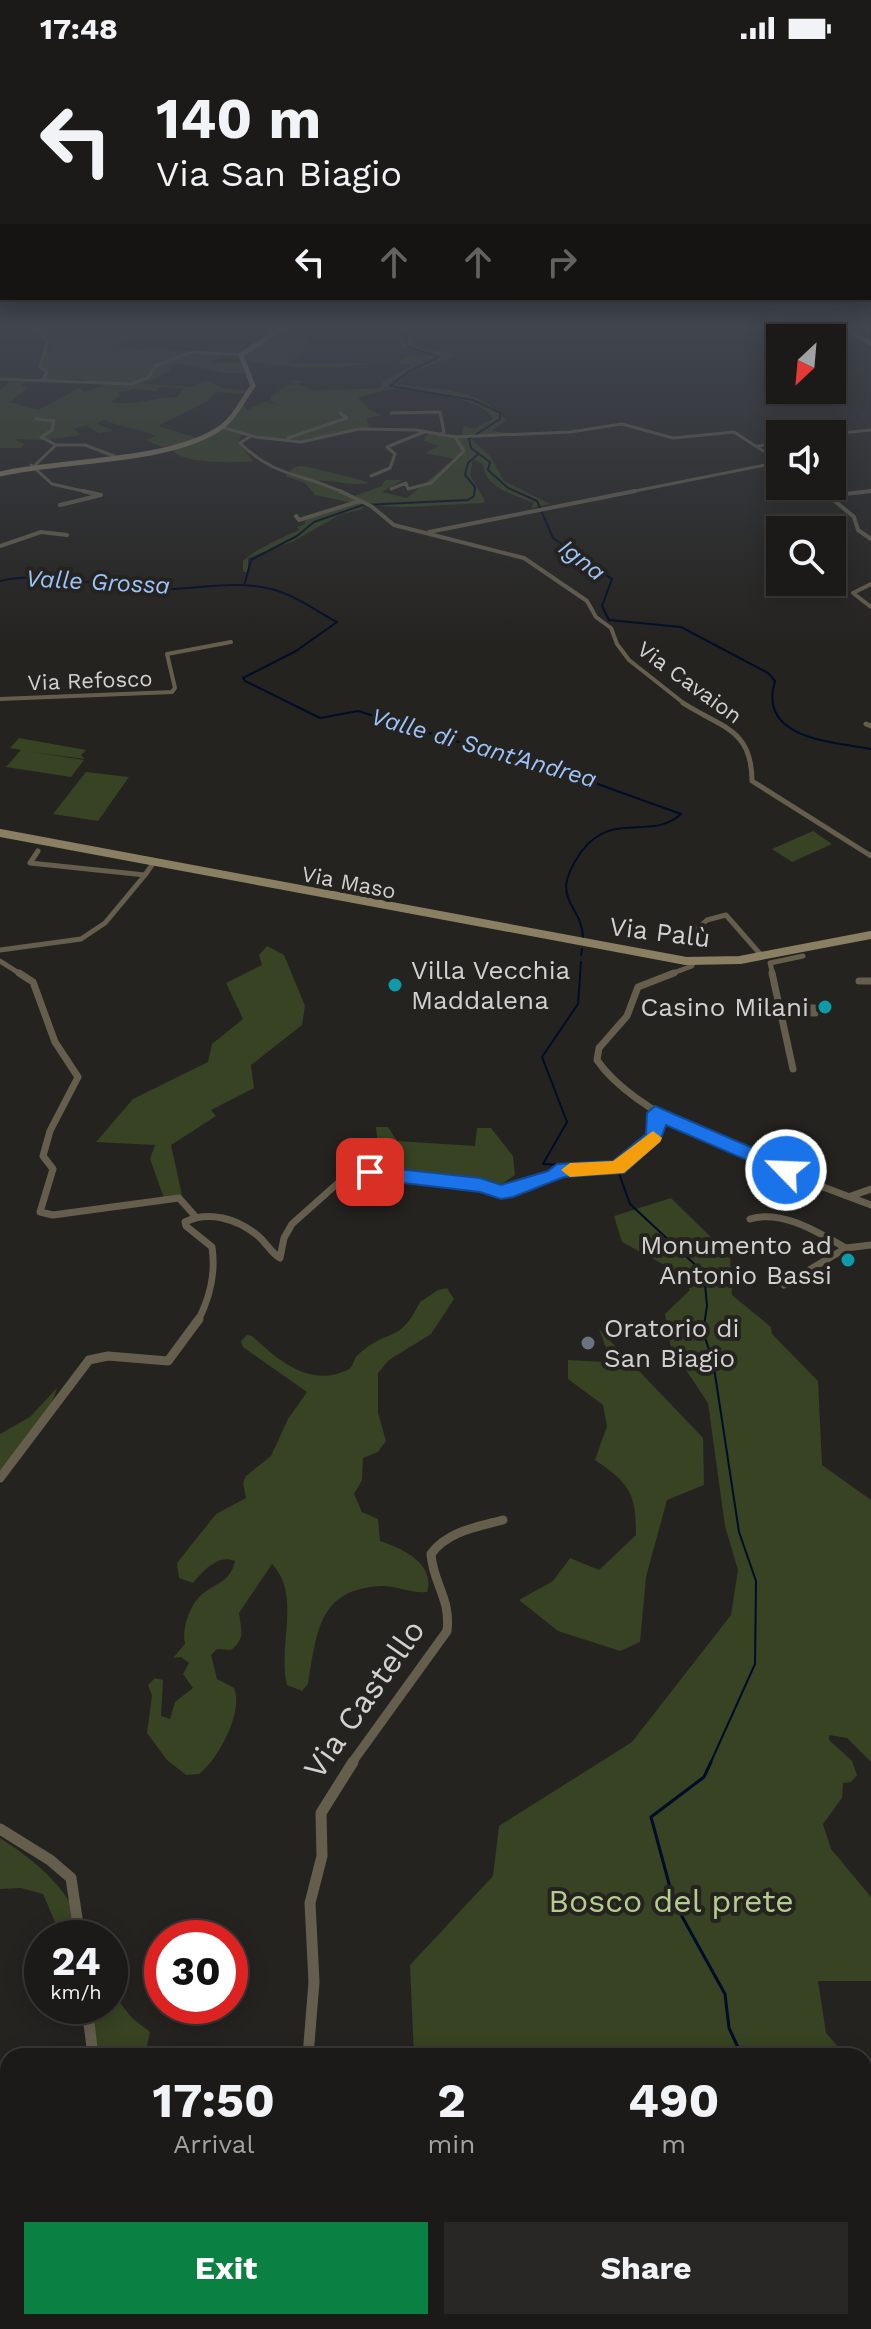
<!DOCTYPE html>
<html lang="en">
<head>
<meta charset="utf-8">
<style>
	body { margin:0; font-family:"Work Sans",sans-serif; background:#292725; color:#f1f3f6; height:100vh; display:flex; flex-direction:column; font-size:30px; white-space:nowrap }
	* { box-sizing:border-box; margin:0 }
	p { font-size:26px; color:#a0a1a2 }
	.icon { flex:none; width:44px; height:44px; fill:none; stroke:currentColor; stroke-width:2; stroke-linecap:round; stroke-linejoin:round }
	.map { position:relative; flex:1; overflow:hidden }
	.sheet { position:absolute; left:0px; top:1992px; width:872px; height:282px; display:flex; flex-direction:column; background:#1c1a18; border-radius:24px 24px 0 0; box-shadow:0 4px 20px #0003,0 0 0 2px #3a3837 }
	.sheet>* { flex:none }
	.top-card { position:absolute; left:0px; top:0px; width:872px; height:244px; box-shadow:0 4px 20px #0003,0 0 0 2px #3a3837; background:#1c1a18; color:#f1f3f6; overflow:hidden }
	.needle { width:52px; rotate:206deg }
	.buttons { position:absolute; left:766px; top:268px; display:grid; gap:16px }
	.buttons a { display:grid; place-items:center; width:80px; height:80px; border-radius:0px; background:#1c1a18; box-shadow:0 4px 20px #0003,0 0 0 2px #3a3837; font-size:40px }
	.speed { position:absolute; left:24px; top:1864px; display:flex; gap:16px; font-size:40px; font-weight:700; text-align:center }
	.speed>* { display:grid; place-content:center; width:104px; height:104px; border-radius:50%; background:#1c1a18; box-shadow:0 4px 20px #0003,0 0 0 2px #3a3837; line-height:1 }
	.speed small { font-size:20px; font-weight:400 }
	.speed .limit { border:12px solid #d22; background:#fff; color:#111 }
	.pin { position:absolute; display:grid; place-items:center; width:68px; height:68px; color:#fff; margin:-34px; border-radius:16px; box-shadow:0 4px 12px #0006 }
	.me { position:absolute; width:88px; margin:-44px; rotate:294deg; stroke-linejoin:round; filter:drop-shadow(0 0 6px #0008) }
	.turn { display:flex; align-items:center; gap:28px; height:168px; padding:0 24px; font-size:36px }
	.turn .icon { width:104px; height:104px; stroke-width:2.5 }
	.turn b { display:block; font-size:56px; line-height:68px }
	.lanes { display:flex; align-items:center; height:76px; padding:0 24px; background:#0003; justify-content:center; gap:40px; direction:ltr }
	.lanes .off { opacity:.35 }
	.eta { display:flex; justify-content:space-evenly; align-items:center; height:136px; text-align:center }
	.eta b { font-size:48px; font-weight:700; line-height:56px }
	.cta { display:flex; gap:16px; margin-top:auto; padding:16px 24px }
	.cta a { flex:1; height:92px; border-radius:0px; background:#0b8043; color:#fff; font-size:32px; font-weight:700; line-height:92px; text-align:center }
	.cta a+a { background:#292725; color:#f1f3f6 }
	.status { display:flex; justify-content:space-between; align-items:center; height:56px; padding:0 40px; background:#1c1a18; direction:ltr }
	.status svg { height:22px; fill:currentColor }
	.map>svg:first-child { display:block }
</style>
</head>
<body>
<div class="status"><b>17:48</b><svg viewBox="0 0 49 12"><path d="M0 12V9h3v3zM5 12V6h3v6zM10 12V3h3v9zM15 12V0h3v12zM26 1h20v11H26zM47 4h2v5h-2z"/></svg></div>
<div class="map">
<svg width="871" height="2273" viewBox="0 0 871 2273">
	<rect width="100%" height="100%" fill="#252320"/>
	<path fill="#374322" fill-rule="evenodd" d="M0,270H233L202,286L207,280C174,276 141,275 113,292L188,295L183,299H198L192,297L227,299L209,307H244L251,317H222L179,307L171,309L169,316L141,328L192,331L205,324L223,332L248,335L246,338L216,336L208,345L158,370L197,382L223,373L243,377L238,386L253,405C236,407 182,408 172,394L175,389L162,391L146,384L156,380C138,372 123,372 104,364L96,367L113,375L99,377L86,369L73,373L82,379L44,384L14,383L24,388L21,392H0V335L11,324L25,325L21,330L28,332L10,346L38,354L79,332L84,336L108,328L80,323L40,325L48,315L42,311L43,299L51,291L48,280L33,272L18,277L0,274ZM160,331L184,332L177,341C154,340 136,351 111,346L121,339L117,337L133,333L156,335Z
		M288,270L342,272H312L295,280L310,285L301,294L306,295L288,307H370L427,299L405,292L399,284L402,277L394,270H402L414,281L413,290L458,299L408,318L397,328C438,334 478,331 506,364L492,375L515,378L468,380L490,400L504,425L550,448L531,452L534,447C513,438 485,432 483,408L473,403L470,419L485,445L483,447C457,448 433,450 408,451C393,452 378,448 364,449L362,453L339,459L294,485L248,502V517L243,515V505C254,494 283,481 299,474L297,471L305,468V464L358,448L315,439L305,427L286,420C288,416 295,410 301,410C309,411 362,423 369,427C350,431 335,423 317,425L349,442L382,430L385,424H402L382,436L407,442L454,403L425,397L439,390L424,385L425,381L431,377L462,380L463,370L474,373L493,363C486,343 421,334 401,333C389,332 370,338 358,342L370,354L382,359L367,362L369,372L299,385L254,380L226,371L242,349L247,354L264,346L280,349L271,346V341L286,329H295L290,324L308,326L297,328L315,335L380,332L382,326L413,309L397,308L405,302C352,314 298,314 246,305L247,295Z
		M19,682L86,694L81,699L85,703L32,696L84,704L71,721L6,711L21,694L10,692Z
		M86,716L129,721L98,765L53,758Z
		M813,775L832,788L792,806L772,793Z
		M267,890L284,899L305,950L302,969L251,1009L254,1032L211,1054L216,1060L171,1089L182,1139L164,1142L150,1103L155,1089L96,1086L133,1043L208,1006L212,988L243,963L226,927L262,909L259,899Z
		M376,1071H388L397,1085L475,1090L477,1072H491L513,1100L515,1119L502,1128L381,1114L346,1116L339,1105L379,1097Z
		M671,1142L730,1200L732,1239L771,1271L772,1278L818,1325L822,1409L871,1444V1706L847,1682L829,1679V1684L852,1705L857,1719L851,1726L843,1727L842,1742L823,1768L831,1793L871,1841V1925H818L826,1977L846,2000H414L410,1909L493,1820L499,1770L632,1686L731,1559L738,1514L725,1470L708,1347L671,1292L665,1258L690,1234L681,1218L622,1186L614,1160Z
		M447,1232L454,1243L431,1278L389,1304L378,1317V1357L386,1385L378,1396L363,1402L362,1424L354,1438L362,1456L378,1463L380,1485C401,1492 436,1507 427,1536C412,1538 398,1530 383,1530C318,1532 317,1576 308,1628L302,1635L287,1629C277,1590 302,1539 272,1508L239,1557C241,1573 246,1583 231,1594L217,1593L211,1599L217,1623L234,1632C244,1655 218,1704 199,1718L186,1719L167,1704L147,1677L152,1639L148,1629L155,1622L163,1624L161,1660L170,1663L175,1646L193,1632L183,1618L189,1607L181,1601L173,1602L185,1588C181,1573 191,1545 205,1536C219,1526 231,1524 235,1505C218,1498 204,1514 193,1527L179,1522L177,1507L216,1458L246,1442L243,1427L246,1420L271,1400L288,1363L307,1336L243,1291L241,1285L247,1279L252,1280C279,1305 311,1333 349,1313C355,1308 353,1302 359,1298C389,1271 399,1289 420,1246L438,1234Z
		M599,1273L703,1382L704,1429L667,1444L646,1521L640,1586L620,1595L558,1575L519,1544L553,1525L570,1502L599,1514L636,1479C636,1437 630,1428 595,1404L607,1370L603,1349L568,1323V1304L604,1306L609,1300Z
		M57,1332C45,1369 30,1394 0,1420V1378L30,1361Z
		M0,1782C40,1808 72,1835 86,1882H62L43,1838L21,1832L0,1833Z
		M110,1934L132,1962L150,1976L145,2000H93L79,1958L72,1950H110Z
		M864,2021L871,2030V2273L429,2270L428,2266H864Z
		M0,2127L8,2136V2220L0,2215Z"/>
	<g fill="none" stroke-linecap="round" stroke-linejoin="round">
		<path stroke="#000c28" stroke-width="2" d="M401,270L408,291L439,301L408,316L390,330L473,344L500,357V363L469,383L471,392L490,406L488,414L508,432L537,445L553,482L612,523L602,550L609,564L681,571L768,617L775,625C757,683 833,686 871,693
			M0,525C45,515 90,528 134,533C179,538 226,522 271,533C293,538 316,555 337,566L296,595L243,622L245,625L320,662L358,655L507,701L580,717L592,726L681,758C650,786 613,753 581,796C574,806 567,818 566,830C566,850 583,859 583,882
			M245,527L251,504L297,480L314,466L363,449L468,444L474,440L475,431L465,419L468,407L477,399
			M581,899L582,893
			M581,906L578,948L542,1001L567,1066L543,1108L592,1110
			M617,1112L630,1148L704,1217L707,1250L703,1276L713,1305L739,1476L756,1525L755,1608L710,1708"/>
		<path stroke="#000c28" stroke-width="3" d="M711,1706L704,1721L651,1761L674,1846L725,1938L729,1972L742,2000
			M859,2266L863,2273"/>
		<path stroke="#655e4d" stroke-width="3" d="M34,270L48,285L40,311L47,316L42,325
			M771,291H780
			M0,323L132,328L149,321L155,310L192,296L241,299
			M391,357L440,356L444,376L440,379
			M221,371L256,381L301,386L359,373L416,374L455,381L570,376L622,368L673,382L734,376L780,406
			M831,378L871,374
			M251,380L240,387C275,422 303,417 344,437
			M288,382L347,362L340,357
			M56,389H85L114,400
			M757,390L780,387
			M31,409L52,428L92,437
			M35,409L56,389L41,381L52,374L54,365L36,363
			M371,420L390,412L395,398L387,391L424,376
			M817,430L825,437
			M391,433L406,427L408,433L431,427L464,395L455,381
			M625,437L780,406
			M854,437L871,435"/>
		<path stroke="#655e4d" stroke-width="4" d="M340,435L371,450L394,469L524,502L587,545L596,561L611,572L617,588L629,604L686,649
			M823,435L854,461L858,474L871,483
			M828,440L871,435
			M60,449L101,439L83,435
			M296,460L299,464L360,445
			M429,476L635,435
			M0,490L41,476L67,479
			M871,528L853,537L871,551
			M0,643L172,636L175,632L167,598L231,586"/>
		<path stroke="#655e4d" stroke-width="5" d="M683,647C722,672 752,673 752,725L871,800
			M866,668L871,670
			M38,795L30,807L145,819L154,806
			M698,872L707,864L726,859L761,899
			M0,894L81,883L105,867L145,819
			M0,905L22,919
			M668,919L692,910L693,906
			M773,919L770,907L803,900"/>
		<path stroke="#655e4d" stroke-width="7" d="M19,917L33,926L55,986L78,1021L50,1075L43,1100L53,1113L40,1156L53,1159L179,1142L195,1160
			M674,917L638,931L627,960L599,992L597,1004C642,1070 796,1120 871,1149
			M772,917L793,1013
			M859,925H871
			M779,951L814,952L815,957L781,956
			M851,1140L871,1133
			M750,1163C782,1153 819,1177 846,1192
			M784,1229L846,1192L871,1189
			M198,1265C210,1241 216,1218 212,1191L186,1170L185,1166C209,1154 237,1163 257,1179C266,1186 270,1196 280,1202L284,1182L292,1168L347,1119L384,1117L501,1136L556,1120L557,1115C597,1113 660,1117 655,1057"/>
		<path stroke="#655e4d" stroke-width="9" d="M0,1422L89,1304L108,1300L168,1305L199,1263
			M351,1708L447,1575C451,1542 433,1528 431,1498C448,1475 477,1471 503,1464"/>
		<path stroke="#655e4d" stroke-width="11" d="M0,1773L50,1804L71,1822L80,1882
			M87,1950L93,2000
			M308,2000L314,1926L310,1847L322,1800L321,1757L353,1706
			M121,2266L122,2273
			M177,2273L181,2266"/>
		<path stroke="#8a7f63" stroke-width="5" d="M840,270L871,287
			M0,418C62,403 174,407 223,370C236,360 243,343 253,330L241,299L285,270"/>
		<path stroke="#8a7f63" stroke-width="8" d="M0,777L686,905L740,904L871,879"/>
	</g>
	<linearGradient id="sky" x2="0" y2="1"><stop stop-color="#141312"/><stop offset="0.46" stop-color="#40454e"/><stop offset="1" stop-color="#40454e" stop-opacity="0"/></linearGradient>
	<rect width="871" height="589" fill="url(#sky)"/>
	<path fill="#1a73e8" stroke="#114b97" stroke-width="2" d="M655,1050L792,1109L795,1114L792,1118H779L666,1069L660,1085L624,1117L564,1121L513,1141L501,1143L480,1136L370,1123L361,1116L370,1110L480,1122L501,1129L548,1115L557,1108L613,1105L646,1078L647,1057Z"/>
	<path fill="#f59e0b" d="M653,1075L662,1082L660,1086L624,1117L570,1121L561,1114L570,1107L613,1105Z"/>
	<g fill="#0f9aa8" stroke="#252320" stroke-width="3">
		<circle cx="395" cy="929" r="8"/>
		<circle cx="825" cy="951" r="8"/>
		<circle cx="848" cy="1204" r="8"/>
	</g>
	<circle fill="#6b7280" stroke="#252320" stroke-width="3" cx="588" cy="1287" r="8"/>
	<g text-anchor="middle" stroke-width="8" stroke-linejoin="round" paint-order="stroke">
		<g font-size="22" fill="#d2d1cf" stroke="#252320">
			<text transform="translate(90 624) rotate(-2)" y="8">Via Refosco</text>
			<text transform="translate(690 626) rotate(36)" y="8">Via Cavaion</text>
			<text transform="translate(349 826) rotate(11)" y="8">Via Maso</text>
		</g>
		<g font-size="24" font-style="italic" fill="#9cc3fd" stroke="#252320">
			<text transform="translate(582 504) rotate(38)" y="8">Igna</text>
			<text transform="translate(98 526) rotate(3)" y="8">Valle Grossa</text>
			<text transform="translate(484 692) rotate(16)" y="8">Valle di Sant'Andrea</text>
		</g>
		<g font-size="26" fill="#d2d1cf" stroke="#252320">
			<text transform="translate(660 876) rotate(7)" y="9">Via Palù</text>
		</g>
		<g font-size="26" fill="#d2d1cf" stroke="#252320" text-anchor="start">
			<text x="411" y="923">Villa Vecchia<tspan x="411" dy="30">Maddalena</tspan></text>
			<text x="809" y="960" text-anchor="end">Casino Milani</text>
			<text x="832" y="1198" text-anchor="end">Monumento ad<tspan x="832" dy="30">Antonio Bassi</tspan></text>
			<text x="604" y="1281">Oratorio di<tspan x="604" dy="30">San Biagio</tspan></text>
		</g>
		<g font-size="32" fill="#d2d1cf" stroke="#252320">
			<text transform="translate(364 1643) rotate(-55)" y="11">Via Castello</text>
		</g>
		<g font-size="32" fill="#b4cd8b" stroke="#252320">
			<text x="671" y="1856">Bosco del prete</text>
		</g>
	</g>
</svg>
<div class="buttons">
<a><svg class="needle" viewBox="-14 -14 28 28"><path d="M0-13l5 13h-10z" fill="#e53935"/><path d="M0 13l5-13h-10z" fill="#a0a1a2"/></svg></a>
<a><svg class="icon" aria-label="sound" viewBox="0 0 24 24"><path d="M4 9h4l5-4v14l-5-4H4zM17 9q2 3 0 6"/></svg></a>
<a><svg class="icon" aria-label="search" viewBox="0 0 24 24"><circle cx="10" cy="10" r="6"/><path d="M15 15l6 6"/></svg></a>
</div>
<div class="speed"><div>24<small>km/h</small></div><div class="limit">30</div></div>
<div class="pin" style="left:370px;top:1116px;background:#d93025"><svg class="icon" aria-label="arrive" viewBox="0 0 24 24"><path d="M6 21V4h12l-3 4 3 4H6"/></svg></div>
<svg class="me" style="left:786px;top:1114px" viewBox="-20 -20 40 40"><circle r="17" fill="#1a73e8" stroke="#fff" stroke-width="3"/><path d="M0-11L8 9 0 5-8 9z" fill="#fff"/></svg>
<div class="top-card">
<div class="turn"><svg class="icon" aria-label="left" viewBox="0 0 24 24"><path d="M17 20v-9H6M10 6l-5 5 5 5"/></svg><div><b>140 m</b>Via San Biagio</div></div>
<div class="lanes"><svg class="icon" aria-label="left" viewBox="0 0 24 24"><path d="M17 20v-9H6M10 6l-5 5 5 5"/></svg><svg class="icon off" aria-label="ahead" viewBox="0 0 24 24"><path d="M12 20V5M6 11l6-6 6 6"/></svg><svg class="icon off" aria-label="ahead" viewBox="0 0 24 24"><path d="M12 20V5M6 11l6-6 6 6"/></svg><svg class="icon off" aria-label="right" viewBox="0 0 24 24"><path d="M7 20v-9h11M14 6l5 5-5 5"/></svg></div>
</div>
<section class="sheet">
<div class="eta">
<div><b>17:50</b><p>Arrival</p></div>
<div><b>2</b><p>min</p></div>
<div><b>490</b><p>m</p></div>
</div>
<div class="cta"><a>Exit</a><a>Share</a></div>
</section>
</div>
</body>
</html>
